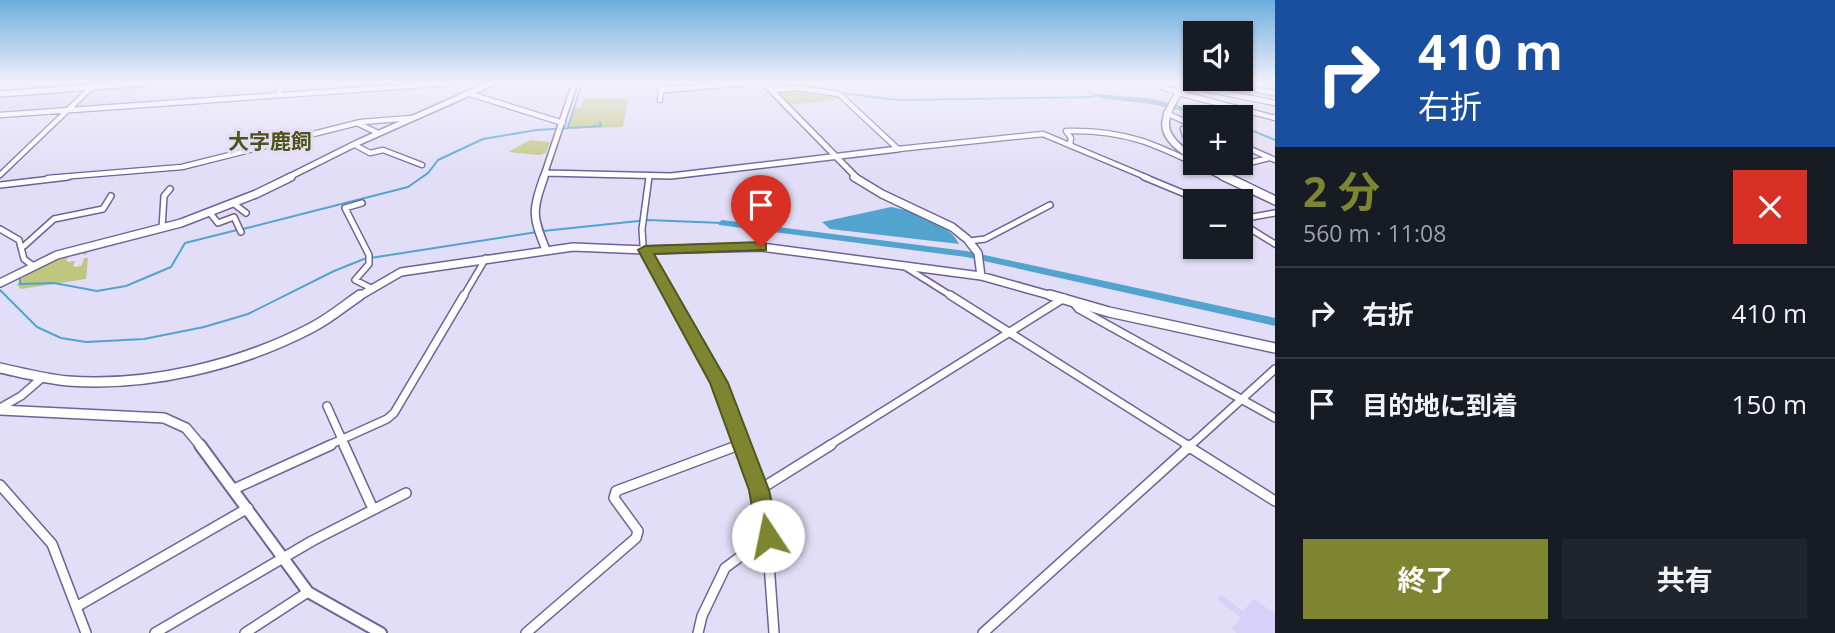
<!DOCTYPE html>
<html lang="ja">
<head>
<meta charset="utf-8">
<style>
	body { margin:0; font-family:"Open Sans","Noto Sans JP",sans-serif; background:#20242c; color:#f1f3f6; height:100vh; display:flex; flex-direction:column; font-size:26px; white-space:nowrap }
	* { box-sizing:border-box; margin:0 }
	p { font-size:23px; color:#9ea1a6 }
	.icon { flex:none; width:38px; height:38px; fill:none; stroke:currentColor; stroke-width:2; stroke-linecap:round; stroke-linejoin:round }
	.map { position:relative; flex:1; overflow:hidden }
	.sheet { display:flex; flex-direction:column; background:#171b24; width:560px }
	.sheet>* { flex:none }
	.guide { background:#1a4fa0; color:#fff; overflow:hidden }
	.controls { position:absolute; left:1183px; top:21px; display:grid; gap:14px }
	.controls a { display:grid; place-items:center; width:70px; height:70px; border-radius:0px; background:#171b24; box-shadow:0 2px 5px #0004; font-size:35px }
	.pin { position:absolute; display:grid; place-items:center; width:60px; height:60px; color:#fff; margin:-72px -30px; border-radius:50% 50% 50% 0; rotate:-45deg; box-shadow:0 0 7px #0007 }
	.pin .icon { rotate:45deg }
	.me { position:absolute; width:77px; margin:-38px; rotate:349deg; stroke-linejoin:round; filter:drop-shadow(0 0 5px #0008) }
	.turn { display:flex; align-items:center; gap:24px; height:147px; padding:0 28px; font-size:32px }
	.turn .icon { width:91px; height:91px; stroke-width:2.5 }
	.turn b { display:block; font-size:49px; line-height:60px }
	.round { display:grid; place-items:center; flex:none; width:74px; height:74px; border-radius:0px; background:#20242c }
	.head { display:flex; align-items:center; justify-content:space-between; height:119px; padding:0 28px }
	h1 { font-size:42px; font-weight:700; line-height:52px; color:#7e8530 }
	.cta { display:flex; gap:14px; margin-top:auto; padding:14px 28px }
	.cta a { flex:1; height:80px; border-radius:0px; background:#7e8530; color:#fff; font-size:28px; font-weight:700; line-height:80px; text-align:center }
	.cta a+a { background:#20242c; color:#f1f3f6 }
	ul { padding:0; list-style:none }
	li { display:flex; align-items:center; gap:21px; height:91px; padding:0 28px; border-top:2px solid #363941 }
	li div { flex:1 }
	li b { display:block; font-size:26px }
	li em { font-style:normal }
	main { display:flex; flex:1; min-height:0 }
	.map>svg:first-child { display:block }
</style>
</head>
<body>
<main>
<div class="map">
<svg width="1275" height="633" viewBox="0 0 1275 633">
	<rect width="100%" height="100%" fill="#e2def7"/>
	<path fill="#d7d0f9" d="M0,83H119L0,92Z
		M168,83H438L0,114V96Z
		M1221,595L1243,611L1254,599L1275,614V633H1237L1232,629L1241,618L1217,599Z"/>
	<path fill="#bfc77f" d="M798,88L838,95L843,99L790,105L777,91Z
		M584,98L628,99L623,127L567,129L574,108H581Z
		M530,140L550,142L546,153L539,155L508,152Z
		M88,250L86,255C83,255 75,249 66,260L68,262L75,261L73,266L77,267L82,265L84,258H88L86,279L28,288L21,289L17,285C32,262 63,255 88,250Z"/>
	<path fill="#52a4ce" d="M1086,93L1154,99L1221,117C1198,117 1178,109 1156,105C1133,100 1108,102 1086,93Z
		M891,207C911,210 950,224 959,244L830,229L822,222Z"/>
	<g fill="none" stroke-linecap="round" stroke-linejoin="round">
		<path stroke="#52a4ce" stroke-width="2" d="M781,83L797,86
			M840,93L898,100L1094,97
			M1241,126L1275,140
			M568,127L582,83
			M243,229L408,187L428,173L438,160L483,139L537,130L601,126L600,122
			M543,231L648,220L722,223
			M20,277V284L54,283L97,291L126,286L171,267L185,243L237,230
			M0,290L37,327L61,338L86,342L144,339L204,327L248,314L334,271L364,259L537,232"/>
		<path fill="#52a4ce" fill-rule="evenodd" d="M722,220L966,251L1275,318V326L966,257L719,225L718,223Z"/>
		<defs>
			<path id="minor-far3" d="M1165,83L1157,86L1179,92
				M1176,83L1275,103
				M1253,83L1258,90L1275,93
				M1268,83L1275,84
				M772,90L798,88L839,94L898,149L1043,134L1148,178
				M1179,93L1275,118
				M470,94L563,123
				M278,95L284,83
				M660,100L662,83
				M1166,113L1195,126
				M0,115L452,83
				M357,123L378,133
				M1195,126L1183,129L1185,135L1195,140
				M355,145L370,153L383,150L422,165
				M1070,145L1071,138L1066,131C1134,129 1166,150 1225,178
				M1241,145L1275,160
				M1241,160L1249,163L1269,158
				M0,175L96,83
				M48,178L182,167L361,122L412,118"/>
			<path id="minor-far2" d="M649,177L642,229L643,245L669,297
				M1144,177L1202,201
				M1222,177L1275,202
				M0,185L68,177
				M233,203L246,213
				M362,203L345,208L369,255V264L355,280L371,288
				M210,213L218,223L234,217L241,232
				M1241,219L1275,213
				M1241,223L1275,244
				M162,228L164,196L170,189
				M0,229L19,240L24,259L32,265
				M969,241L985,239L1050,205
				M24,246L54,219L103,209L111,196
				M902,265L953,297
				M463,297L486,258"/>
			<path id="minor-far1" d="M668,295L718,381L745,446
				M950,295L1189,446
				M1074,303L1079,309L1275,418
				M327,406L345,446
				M0,408L21,396L43,377
				M327,446L387,419L394,413L464,295
				M734,446L743,443
				M828,446L1064,298
				M1190,446L1275,369"/>
			<path id="minor" d="M344,445L373,509
				M745,445L767,535L774,633
				M1186,445L1275,501
				M0,485L52,544L86,633
				M234,489L331,445
				M759,490L831,445
				M76,607L248,508
				M155,633L312,541L406,493
				M245,633L308,592
				M526,633L636,538L638,531L614,498L616,491L739,445
				M698,633L702,616L725,568L768,536
				M983,633L1191,445"/>
			<path id="tertiary-far3" d="M764,83L857,178
				M661,90L742,83
				M0,94L144,83
				M546,173L671,176L898,149
				M287,178L357,143L492,83
				M543,178L575,83"/>
			<path id="tertiary-far2" d="M544,177C532,212 532,215 546,250
				M854,177L882,194L952,227L967,239L978,253L981,276
				M0,283L57,255L181,223L256,194L291,177
				M358,297L401,272L573,247L645,250L761,247L981,276L1056,297"/>
			<path id="tertiary-far1" d="M1050,295L1109,312L1275,348
				M0,368C23,373 45,379 68,381C149,387 240,365 311,328C329,319 344,306 360,295
				M0,410L164,418L186,428L201,446"/>
			<path id="tertiary" d="M200,445L308,592L381,633"/>
			<path id="primary" d="M1182,86L1185,88C1164,122 1160,131 1195,156V161C1180,154 1158,138 1163,119C1165,108 1173,97 1179,88Z
				M1198,163H1207L1275,196V201Z"/>
		</defs>
		<use href="#minor-far3" stroke="#6e6298" stroke-width="7"/>
		<use href="#minor-far2" stroke="#6e6298" stroke-width="8"/>
		<use href="#minor-far1" stroke="#6e6298" stroke-width="10"/>
		<use href="#minor" stroke="#6e6298" stroke-width="12"/>
		<use href="#tertiary-far3" stroke="#6e6298" stroke-width="8"/>
		<use href="#tertiary-far2" stroke="#6e6298" stroke-width="10"/>
		<use href="#tertiary-far1" stroke="#6e6298" stroke-width="12"/>
		<use href="#tertiary" stroke="#6e6298" stroke-width="14"/>
		<use href="#primary" stroke="#6e6298" stroke-width="3"/>
		<use href="#minor-far3" stroke="#fff" stroke-width="4.5"/>
		<use href="#minor-far2" stroke="#fff" stroke-width="5"/>
		<use href="#minor-far1" stroke="#fff" stroke-width="7"/>
		<use href="#minor" stroke="#fff" stroke-width="9"/>
		<use href="#tertiary-far3" stroke="#fff" stroke-width="5"/>
		<use href="#tertiary-far2" stroke="#fff" stroke-width="7"/>
		<use href="#tertiary-far1" stroke="#fff" stroke-width="9"/>
		<use href="#tertiary" stroke="#fff" stroke-width="10"/>
		<use href="#primary" fill="#fff" fill-rule="evenodd"/>
		<defs>
			<path id="primary-bridge" d="M1182,88L1186,83"/>
		</defs>
		<use href="#primary-bridge" stroke="#6e6298" stroke-width="10" stroke-linecap="butt"/>
		<use href="#primary-bridge" stroke="#fff" stroke-width="7"/>
	</g>
	<linearGradient id="sky" x2="0" y2="1"><stop stop-color="#6caede"/><stop offset="0.48" stop-color="#f2f0fb"/><stop offset="1" stop-color="#f2f0fb" stop-opacity="0"/></linearGradient>
	<rect width="1275" height="172" fill="url(#sky)"/>
	<path fill="#7e8530" stroke="#52561f" stroke-width="2" d="M761,242L766,244V250L654,254L728,383L769,490L779,536L776,543L768,546L760,543L757,536L749,490L710,383L638,250L645,246Z"/>
	<g text-anchor="middle" stroke-width="7" stroke-linejoin="round" paint-order="stroke">
		<g font-size="21" font-weight="bold" fill="#4f5318" stroke="#e2def7">
			<text x="270" y="149">大字鹿飼</text>
		</g>
	</g>
</svg>
<div class="controls">
<a><svg class="icon" aria-label="sound" viewBox="0 0 24 24"><path d="M4 9h4l5-4v14l-5-4H4zM17 9q2 3 0 6"/></svg></a>
<a>+</a>
<a>−</a>
</div>
<div class="pin" style="left:761px;top:247px;background:#d93025"><svg class="icon" aria-label="arrive" viewBox="0 0 24 24"><path d="M6 21V4h12l-3 4 3 4H6"/></svg></div>
<svg class="me" style="left:768px;top:536px" viewBox="-20 -20 40 40"><circle r="19" fill="#fff"/><path d="M0-13L10 11 0 6-10 11z" fill="#7e8530"/></svg>
</div>
<section class="sheet">
<div class="guide">
<div class="turn"><svg class="icon" aria-label="right" viewBox="0 0 24 24"><path d="M7 20v-9h11M14 6l5 5-5 5"/></svg><div><b>410 m</b>右折</div></div>
</div>
<div class="head"><div><h1>2 分</h1><p>560 m · 11:08</p></div><a class="round" style="background:#d93025;color:#fff"><svg class="icon" aria-label="close" viewBox="0 0 24 24"><path d="M6 6l12 12M18 6L6 18"/></svg></a></div>
<ul>
<li><svg class="icon" aria-label="right" viewBox="0 0 24 24"><path d="M7 20v-9h11M14 6l5 5-5 5"/></svg><div><b>右折</b></div><em>410 m</em></li>
<li><svg class="icon" aria-label="arrive" viewBox="0 0 24 24"><path d="M6 21V4h12l-3 4 3 4H6"/></svg><div><b>目的地に到着</b></div><em>150 m</em></li>
</ul>
<div class="cta"><a>終了</a><a>共有</a></div>
</section>
</main>
</body>
</html>
